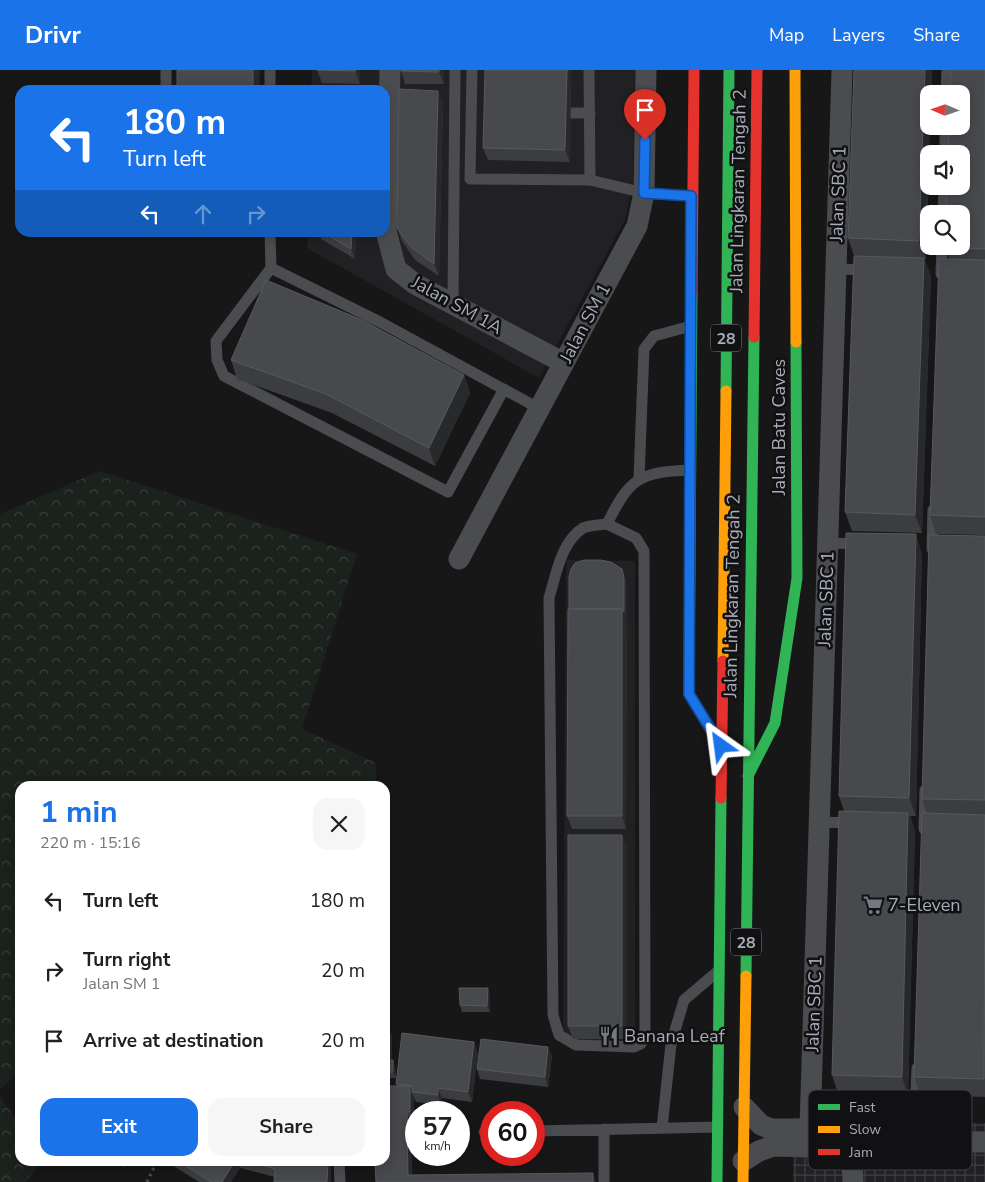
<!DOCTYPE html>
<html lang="en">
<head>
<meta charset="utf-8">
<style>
	body { margin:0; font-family:"Nunito Sans",sans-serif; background:#f6f6f6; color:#202124; height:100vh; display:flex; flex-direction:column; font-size:19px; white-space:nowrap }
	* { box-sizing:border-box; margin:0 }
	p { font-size:16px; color:#757577 }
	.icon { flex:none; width:28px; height:28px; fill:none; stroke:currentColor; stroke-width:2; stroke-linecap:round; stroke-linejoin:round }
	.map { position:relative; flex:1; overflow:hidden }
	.side { position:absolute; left:15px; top:711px; width:375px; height:385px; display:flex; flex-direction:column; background:#fff; border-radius:15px; box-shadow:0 2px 12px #0003 }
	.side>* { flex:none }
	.top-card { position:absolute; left:15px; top:15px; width:375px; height:152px; border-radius:15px; box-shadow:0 2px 12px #0003; background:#1a73e8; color:#fff; overflow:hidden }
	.needle { width:32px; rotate:272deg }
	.controls { position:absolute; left:920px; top:15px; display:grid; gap:10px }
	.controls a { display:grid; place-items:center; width:50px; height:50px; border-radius:10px; background:#fff; box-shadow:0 2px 12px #0003; font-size:25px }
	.speed { position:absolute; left:405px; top:1031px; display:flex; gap:10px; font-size:25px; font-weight:700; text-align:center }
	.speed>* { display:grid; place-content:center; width:65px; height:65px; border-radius:50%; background:#fff; box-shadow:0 2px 12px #0003; line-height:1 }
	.speed small { font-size:12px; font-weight:400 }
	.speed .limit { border:8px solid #d22; background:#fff; color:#111 }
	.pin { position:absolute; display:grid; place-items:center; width:42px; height:42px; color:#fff; margin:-51px -21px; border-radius:50% 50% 50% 0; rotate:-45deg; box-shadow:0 0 5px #0007 }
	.pin .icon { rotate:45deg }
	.me { position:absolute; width:55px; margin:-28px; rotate:329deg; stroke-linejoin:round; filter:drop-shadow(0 0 4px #0008) }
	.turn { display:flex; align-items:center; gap:18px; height:105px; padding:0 25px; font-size:22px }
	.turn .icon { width:65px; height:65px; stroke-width:2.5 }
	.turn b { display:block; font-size:35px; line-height:42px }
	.lanes { display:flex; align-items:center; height:48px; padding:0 25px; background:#0003; justify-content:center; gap:25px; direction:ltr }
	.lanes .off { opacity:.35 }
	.round { display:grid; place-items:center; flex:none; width:52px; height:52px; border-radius:15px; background:#f6f6f6 }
	.head { display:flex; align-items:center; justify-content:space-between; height:85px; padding:0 25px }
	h1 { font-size:30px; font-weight:700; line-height:38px; color:#1a73e8 }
	.button { display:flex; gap:10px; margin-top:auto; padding:10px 25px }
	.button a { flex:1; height:58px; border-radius:15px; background:#1a73e8; color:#fff; font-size:20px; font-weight:700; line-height:58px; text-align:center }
	.button a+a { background:#f6f6f6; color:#202124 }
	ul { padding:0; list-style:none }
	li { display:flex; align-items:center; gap:15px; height:70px; padding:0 25px }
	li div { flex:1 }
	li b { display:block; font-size:19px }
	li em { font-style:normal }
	header { display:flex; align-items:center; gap:30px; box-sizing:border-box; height:70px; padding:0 25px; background:#1a73e8; color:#fff }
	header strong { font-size:24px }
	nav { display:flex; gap:28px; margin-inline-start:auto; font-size:18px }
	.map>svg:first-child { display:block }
</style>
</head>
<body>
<header>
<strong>Drivr</strong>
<nav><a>Map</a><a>Layers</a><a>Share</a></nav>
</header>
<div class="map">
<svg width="985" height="1112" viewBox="0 0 985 1112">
	<defs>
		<pattern id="industrial-grid" width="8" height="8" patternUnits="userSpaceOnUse" patternTransform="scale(1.25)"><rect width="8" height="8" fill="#212124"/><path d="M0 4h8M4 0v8" fill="none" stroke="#3e3f42"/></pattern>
		<pattern id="forest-crowns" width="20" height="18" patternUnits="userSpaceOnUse" patternTransform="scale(1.25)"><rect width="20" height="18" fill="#1b211c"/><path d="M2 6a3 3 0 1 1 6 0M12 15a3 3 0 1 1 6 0" fill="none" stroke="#393f3b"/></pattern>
	</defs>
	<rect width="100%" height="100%" fill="#171717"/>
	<path fill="#212124" d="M312,0H635L633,112L625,150L539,308L307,178L308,163L385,162V20H311Z
		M566,490L635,491V972L578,971L563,962Z"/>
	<path fill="url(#industrial-grid)" d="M794,1048L985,1053V1112H793Z"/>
	<path fill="url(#forest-crowns)" d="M100,401L357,484L302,659L376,693V716H20V1002L0,1019V444Z
		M0,1026L20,1055V1091H43L25,1112H0Z"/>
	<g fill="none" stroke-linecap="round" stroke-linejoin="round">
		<path stroke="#4d4e52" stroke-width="3" stroke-dasharray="2.5 4" stroke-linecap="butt" d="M147,1112L157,1091"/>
		<path stroke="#4b4c50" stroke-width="11" d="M270,0V20
			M472,0L470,109L590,110
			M589,0L590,110L644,123L691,126
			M166,20V0
			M946,24L947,0
			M556,43H590
			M945,84V56
			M943,144L944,116
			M270,162L271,198L216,271L217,290L224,306L448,422L504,319
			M271,198L380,252L540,339
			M836,199L868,200
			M941,204L942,176
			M453,234L455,0
			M639,408L644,279L654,266L691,256
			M607,454L636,468L644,481L645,964L641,974L634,977L576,975L559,965L553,945L549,528C556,505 561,472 583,458C589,455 600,455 607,454Z
			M607,454C630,408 639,402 690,400
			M828,473L861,474
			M932,479L933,440
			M819,752L853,753
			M924,759L925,720
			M662,1058L671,974L684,930L717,902
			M604,1059V1112
			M534,1061L718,1057
			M484,1062H491
			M914,1071L917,998
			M339,1091L340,1112"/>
		<path stroke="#4b4c50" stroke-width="21" d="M390,0L386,161L396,199L415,214L564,293
			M459,489L637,156L644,123L646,0
			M744,1037L761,1055L771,1059H810L914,1071L985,1072
			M810,1059L842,0
			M851,1078L853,1112
			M743,1091L759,1081L773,1076L851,1078L882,1074"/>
		<path stroke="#30b455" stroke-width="11" d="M692,224L689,624L721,677
			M726,321L729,0
			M748,706L775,653L797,508L796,272
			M746,906L754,267
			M717,1112L721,728"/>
		<path stroke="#ff9f0a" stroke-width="11" d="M795,0L796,272
			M723,591L726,321
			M743,1112L746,906"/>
		<path stroke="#e5322d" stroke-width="11" d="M692,224L694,0
			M754,267L757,0
			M721,728L723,591"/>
	</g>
	<path fill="#3c3d40" d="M317,0H360V14L322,13Z
		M444,0V14H405L401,1Z
		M571,0L570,92L488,90L483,78Z
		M932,0V24H929V103L926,189H924L931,206L922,463L852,461L845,442L854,186L848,168Z
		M985,0V465L936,464L930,445L949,189L945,178Z
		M438,21L443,34L439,206L415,190L402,171L397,158Z
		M319,162H356L355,189L321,169Z
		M231,290L464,305L470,323L435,396L332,343L237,309Z
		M985,466V1027L921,1025L914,1007L927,744L922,729Z
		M922,483L916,746H910L915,761L908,1025L838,1023L832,1005L844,741L839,726Z
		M625,509L627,517L626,759H572L567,746Z
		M622,765L627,778V969H573L568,956Z
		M490,925V942H462L460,935Z
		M385,959L392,965V990L395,997L396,1008H385Z
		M548,977L552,987L548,1017L480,1009L477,999Z
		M478,982L472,1032L442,1028L441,1035L416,1032L413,1025L414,1029V1055L411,1054L412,1105L376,1112L397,1016L396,1014Z
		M118,1091H130L124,1097Z
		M171,1091H331L275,1107L240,1098L231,1112H199L172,1095Z"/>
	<path fill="#28292a" d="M253,0H260L259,20H253Z
		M356,0H360V14L355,1Z
		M439,0H444V14L439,2Z
		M567,0H571L570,92L565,80Z
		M925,0H932V24H929V56H930L929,84L926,189L919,171Z
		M438,21L443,34L439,206L434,194Z
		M352,162H356L355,189L351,179Z
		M924,188L931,206L922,463L915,445Z
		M464,305L470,323L435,396L429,378Z
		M916,464L922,483L916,746L909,728Z
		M622,499L627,517L626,759L622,746Z
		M908,743L915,761L908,1025L902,1007Z
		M622,765L627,778V969L622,956Z
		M488,918L490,925V942L487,936Z
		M389,959L392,965V997L389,990Z
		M474,972L478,982L472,1032L468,1022Z
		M548,977L552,987L548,1017L545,1007Z
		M393,990L395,997L396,1008L393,1002Z
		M410,1016L414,1029V1055L410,1042Z
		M438,1018L442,1028L441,1035L438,1025Z
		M407,1042L411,1054L412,1112L408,1105Z
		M122,1091H130L124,1097Z
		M235,1091H238L240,1098L231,1112H222Z
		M328,1091H331V1112H327Z
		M593,1103L596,1112H593Z"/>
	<path fill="#48494d" stroke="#57595e" d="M177,0H253V20H177Z
		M317,0H356L355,1Z
		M401,0H439V2L401,1Z
		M485,0H567L565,80L483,78Z
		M854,0H925L919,171L848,168Z
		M951,0H985V179L945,178V176H961V144H946L947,116H961V84H948L949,56H961V24H950Z
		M399,19L438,21L434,194L411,177L397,158Z
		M323,162H352L351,179Z
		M854,186L924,188L915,445L845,442Z
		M939,189L985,190V447L930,445Z
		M266,210L362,250L464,305L429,378L326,324L231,290Z
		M846,463L916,464L909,728L839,726Z
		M929,465L985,466V730L922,729Z
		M584,490H600L611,492L622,499L624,508V542L622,539H569V507L571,499L575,493Z
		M568,539H622V746H567Z
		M839,741L908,743L902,1007L832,1005Z
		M922,743L985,745L984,1009L914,1007Z
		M568,765H622V956H568Z
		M459,918H488L487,936L460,935Z
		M385,959H389V990H393V1002H385Z
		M402,963L474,972L468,1022L438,1018V1025L412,1022L413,1016L396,1014Z
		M481,969L548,977L545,1007L477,999Z
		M385,1016H410V1042H407L408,1105L593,1103V1112H376L375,1091H385Z
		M178,1091H235L222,1112H211Z
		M248,1091H328L327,1112H274L275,1099Z"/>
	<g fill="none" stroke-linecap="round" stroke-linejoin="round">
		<defs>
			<path id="route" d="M645,70L644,123L691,126L689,624L721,676"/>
		</defs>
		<use href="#route" stroke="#114b97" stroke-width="12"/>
		<use href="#route" stroke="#1a73e8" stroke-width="9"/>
	</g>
	<defs>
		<symbol id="supermarket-bare" viewBox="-9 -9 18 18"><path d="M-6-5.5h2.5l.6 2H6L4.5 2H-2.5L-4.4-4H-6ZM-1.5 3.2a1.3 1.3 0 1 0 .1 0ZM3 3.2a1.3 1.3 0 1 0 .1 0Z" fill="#757880" stroke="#111113" stroke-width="2.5" paint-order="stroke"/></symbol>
		<symbol id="restaurant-bare" viewBox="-9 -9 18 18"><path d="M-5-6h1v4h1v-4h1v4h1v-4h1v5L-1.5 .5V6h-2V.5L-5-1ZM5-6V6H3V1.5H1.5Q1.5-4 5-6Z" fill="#757880" stroke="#111113" stroke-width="2.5" paint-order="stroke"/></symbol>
	</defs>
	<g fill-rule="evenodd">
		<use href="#supermarket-bare" x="859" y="821" width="28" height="28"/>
		<use href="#restaurant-bare" x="595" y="952" width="28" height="28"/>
	</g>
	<g text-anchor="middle" stroke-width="5" stroke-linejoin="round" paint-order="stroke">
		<g fill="#111113" stroke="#7b7e86" stroke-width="1">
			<rect x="711" y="254.5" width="30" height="27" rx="4"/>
			<rect x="731" y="858.5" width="30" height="27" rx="4"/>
		</g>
		<g font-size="16" font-weight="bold" fill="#a8adb8">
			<text x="726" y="274">28</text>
			<text x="746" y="878">28</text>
		</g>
		<g font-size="18" fill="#a8adb8" stroke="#111113">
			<text transform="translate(738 121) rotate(-89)" y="6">Jalan Lingkaran Tengah 2</text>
			<text transform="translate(838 124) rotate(-88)" y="6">Jalan SBC 1</text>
			<text transform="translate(457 235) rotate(29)" y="6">Jalan SM 1A</text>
			<text transform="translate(585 253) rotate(-62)" y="6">Jalan SM 1</text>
			<text transform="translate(779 357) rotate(-90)" y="6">Jalan Batu Caves</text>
			<text transform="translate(732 526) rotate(-89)" y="6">Jalan Lingkaran Tengah 2</text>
			<text transform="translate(826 529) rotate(-88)" y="6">Jalan SBC 1</text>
			<text transform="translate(814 934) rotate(-88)" y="6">Jalan SBC 1</text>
		</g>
		<g font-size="18" fill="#a8adb8" stroke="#111113" text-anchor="start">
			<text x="888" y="841">7-Eleven</text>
			<text x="624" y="972">Banana Leaf</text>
		</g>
	</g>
	<rect x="808" y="1020" width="164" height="80" rx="8" fill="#111113" stroke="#3e4045" stroke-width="1"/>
	<rect x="818" y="1034" width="22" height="6" fill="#30b455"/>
	<rect x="818" y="1056" width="22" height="7" fill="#ff9f0a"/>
	<rect x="818" y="1079" width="22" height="6" fill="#e5322d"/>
	<g font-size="14" fill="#a8adb8">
		<text x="849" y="1042">Fast</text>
		<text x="849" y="1064">Slow</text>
		<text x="849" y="1087">Jam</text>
	</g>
</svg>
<div class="controls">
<a><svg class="needle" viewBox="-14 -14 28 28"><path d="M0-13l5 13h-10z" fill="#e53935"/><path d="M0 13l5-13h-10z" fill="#757577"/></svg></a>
<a><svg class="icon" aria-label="sound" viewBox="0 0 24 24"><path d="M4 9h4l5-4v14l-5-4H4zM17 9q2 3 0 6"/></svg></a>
<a><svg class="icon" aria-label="search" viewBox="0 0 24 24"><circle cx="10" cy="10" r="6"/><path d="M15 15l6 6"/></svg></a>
</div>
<div class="speed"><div>57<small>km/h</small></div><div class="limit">60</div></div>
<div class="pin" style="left:645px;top:70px;background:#d93025"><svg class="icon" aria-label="arrive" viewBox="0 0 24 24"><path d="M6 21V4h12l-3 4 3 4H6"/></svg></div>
<svg class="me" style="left:721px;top:676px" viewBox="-20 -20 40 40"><path d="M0-17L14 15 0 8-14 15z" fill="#1a73e8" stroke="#fff" stroke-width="4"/></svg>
<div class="top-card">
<div class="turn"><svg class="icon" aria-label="left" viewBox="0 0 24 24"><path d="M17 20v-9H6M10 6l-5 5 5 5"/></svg><div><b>180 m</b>Turn left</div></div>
<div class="lanes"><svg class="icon" aria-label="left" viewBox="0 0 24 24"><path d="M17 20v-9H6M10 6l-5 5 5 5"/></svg><svg class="icon off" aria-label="ahead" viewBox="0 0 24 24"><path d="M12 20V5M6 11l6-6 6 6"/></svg><svg class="icon off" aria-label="right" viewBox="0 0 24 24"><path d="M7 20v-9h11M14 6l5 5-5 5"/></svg></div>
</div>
<section class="side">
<div class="head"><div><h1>1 min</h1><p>220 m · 15:16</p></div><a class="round"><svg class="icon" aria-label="close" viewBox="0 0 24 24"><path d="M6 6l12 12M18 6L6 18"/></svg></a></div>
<ul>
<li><svg class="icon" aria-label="left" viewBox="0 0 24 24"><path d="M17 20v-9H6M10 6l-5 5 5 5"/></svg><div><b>Turn left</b></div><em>180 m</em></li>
<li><svg class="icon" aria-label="right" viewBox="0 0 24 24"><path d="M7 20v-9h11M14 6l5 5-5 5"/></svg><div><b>Turn right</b><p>Jalan SM 1</p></div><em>20 m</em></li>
<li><svg class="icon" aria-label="arrive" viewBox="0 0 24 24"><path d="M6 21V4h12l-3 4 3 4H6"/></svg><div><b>Arrive at destination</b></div><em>20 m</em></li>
</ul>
<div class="button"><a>Exit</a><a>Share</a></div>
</section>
</div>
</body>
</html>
